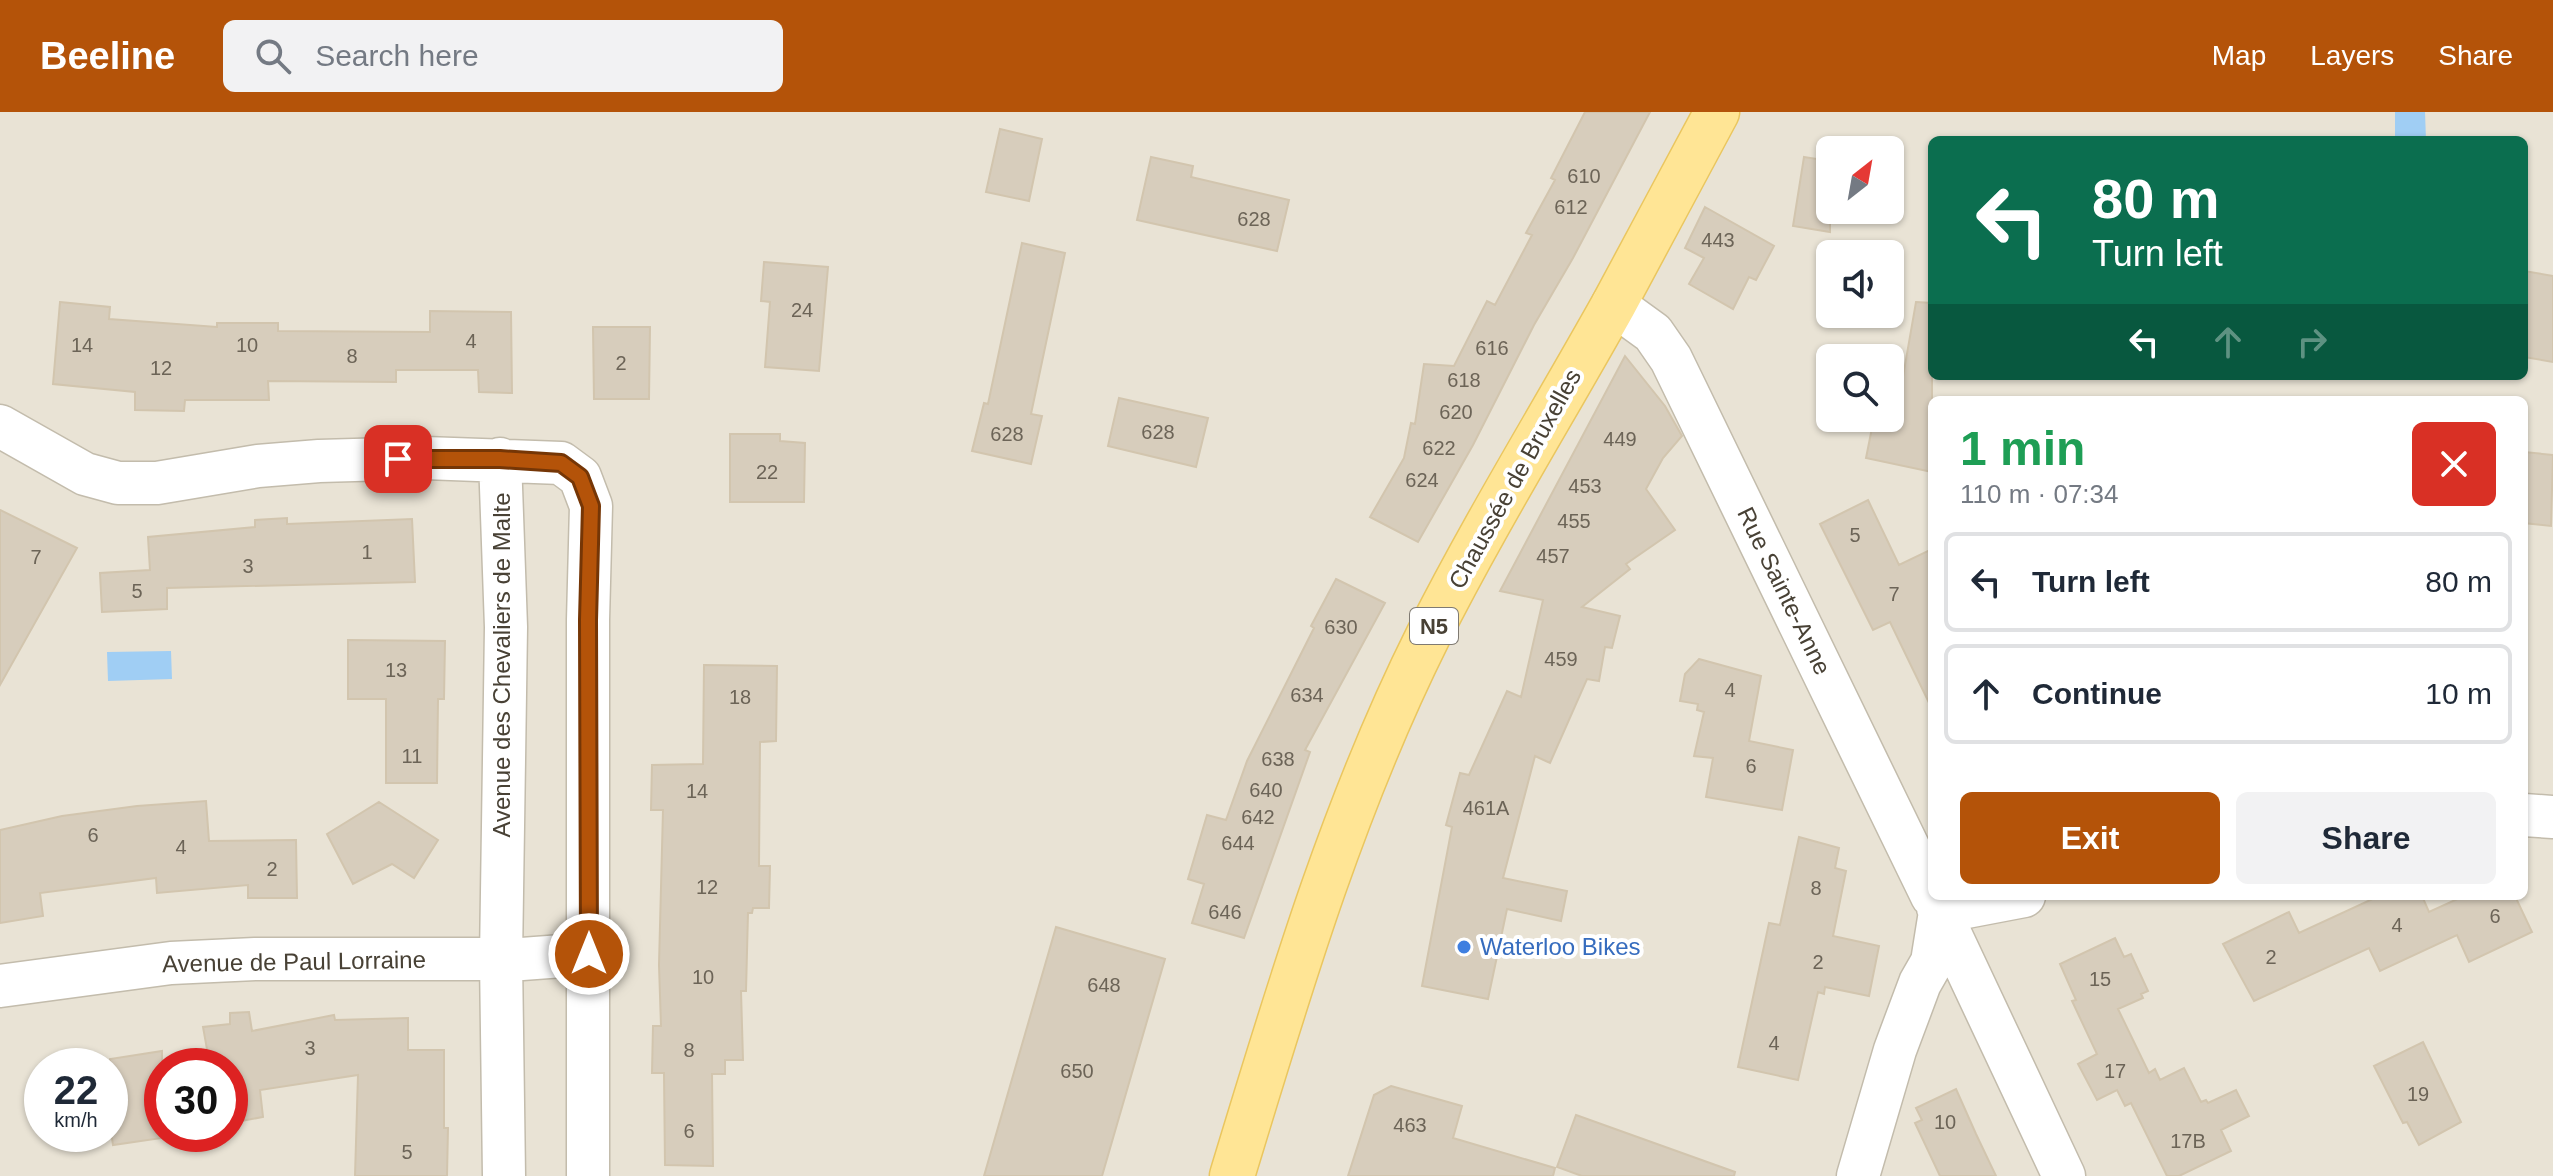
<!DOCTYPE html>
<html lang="en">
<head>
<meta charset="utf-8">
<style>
	body { margin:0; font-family:Helvetica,sans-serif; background:#f2f2f3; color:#1f2937; height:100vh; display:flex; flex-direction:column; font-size:30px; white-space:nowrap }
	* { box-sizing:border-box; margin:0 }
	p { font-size:26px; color:#747a83 }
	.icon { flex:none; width:44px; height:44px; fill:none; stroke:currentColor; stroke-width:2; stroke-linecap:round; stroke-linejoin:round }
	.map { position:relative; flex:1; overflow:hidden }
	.panel { position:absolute; left:1928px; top:284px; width:600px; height:504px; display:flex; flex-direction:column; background:#fff; border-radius:12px; box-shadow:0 2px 6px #0004 }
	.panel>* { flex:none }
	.hud { position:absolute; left:1928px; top:24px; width:600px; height:244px; border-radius:12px; box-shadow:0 2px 6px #0004; background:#0b6e4f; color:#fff; overflow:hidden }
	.needle { width:52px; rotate:31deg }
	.fabs { position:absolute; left:1816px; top:24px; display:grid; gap:16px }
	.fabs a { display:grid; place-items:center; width:88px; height:88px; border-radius:12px; background:#fff; box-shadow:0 2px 6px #0004; font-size:40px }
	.speed { position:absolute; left:24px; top:936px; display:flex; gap:16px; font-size:40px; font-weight:700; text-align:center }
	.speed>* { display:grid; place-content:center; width:104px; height:104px; border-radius:50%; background:#fff; box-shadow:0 2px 6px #0004; line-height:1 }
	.speed small { font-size:20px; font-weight:400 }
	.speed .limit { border:12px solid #d22; background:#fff; color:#111 }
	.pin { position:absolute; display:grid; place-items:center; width:68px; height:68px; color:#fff; margin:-34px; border-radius:16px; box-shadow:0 4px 12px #0006 }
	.me { position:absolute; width:88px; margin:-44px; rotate:0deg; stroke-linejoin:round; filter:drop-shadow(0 0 6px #0008) }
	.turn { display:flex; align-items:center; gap:28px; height:168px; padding:0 32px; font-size:36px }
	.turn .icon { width:104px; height:104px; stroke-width:2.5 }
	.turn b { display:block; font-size:56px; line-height:68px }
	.lanes { display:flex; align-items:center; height:76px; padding:0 32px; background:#0003; justify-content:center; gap:40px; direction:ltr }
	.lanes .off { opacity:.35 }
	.round { display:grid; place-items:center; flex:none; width:84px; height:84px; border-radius:12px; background:#f2f2f3 }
	.summary { display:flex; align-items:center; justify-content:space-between; height:136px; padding:0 32px }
	h1 { font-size:48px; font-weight:700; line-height:60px; color:#1e9e55 }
	.primary-button { display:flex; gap:16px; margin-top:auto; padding:16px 32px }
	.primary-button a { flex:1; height:92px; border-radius:12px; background:#b45309; color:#fff; font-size:32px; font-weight:700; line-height:92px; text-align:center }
	.primary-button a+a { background:#f2f2f3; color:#1f2937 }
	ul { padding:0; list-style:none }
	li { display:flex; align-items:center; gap:24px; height:100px; margin:0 16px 12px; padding:0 16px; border:4px solid #e0e1e3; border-radius:12px }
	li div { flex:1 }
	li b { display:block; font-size:30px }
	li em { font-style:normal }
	header { display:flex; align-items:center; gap:48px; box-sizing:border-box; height:112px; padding:0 40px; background:#b45309; color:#fff }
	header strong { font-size:38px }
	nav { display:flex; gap:44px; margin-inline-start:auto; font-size:28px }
	.search { width:560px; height:72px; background:#f2f2f3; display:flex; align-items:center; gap:20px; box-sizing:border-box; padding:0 28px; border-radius:12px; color:#747a83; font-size:30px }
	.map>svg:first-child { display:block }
</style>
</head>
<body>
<header>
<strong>Beeline</strong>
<div class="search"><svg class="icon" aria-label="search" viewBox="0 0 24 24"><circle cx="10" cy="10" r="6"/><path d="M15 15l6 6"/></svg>Search here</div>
<nav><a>Map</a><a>Layers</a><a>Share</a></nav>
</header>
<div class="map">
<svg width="2553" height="1064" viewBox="0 0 2553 1064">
	<rect width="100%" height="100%" fill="#f4f1e7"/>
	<path fill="#e9e3d5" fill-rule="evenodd" d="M0,0H2553V1064H0ZM1932,28H2524V264H1932ZM1830,38H1890V98H1830ZM1830,142H1890V202H1830ZM1830,246H1890V306H1830ZM1932,288H2524V784H1932ZM42,954H110V1022H42ZM162,954H230V1022H162Z"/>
	<path fill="#a0cef4" d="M2395,0H2425L2426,28H2395Z
		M171,539L172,567L108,569L107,540Z"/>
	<path fill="#d7cdbc" stroke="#d2c5ae" stroke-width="2" d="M1585,0H1650L1573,146L1534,213L1473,333L1418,430L1370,405L1404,346L1411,311L1415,312L1424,252L1454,254L1487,189L1495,193L1532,123L1526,121L1555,68L1551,66Z
		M1000,17L1042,27L1029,89L986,80Z
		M1151,45L1193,54L1191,65L1289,88L1277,139L1137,108Z
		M1804,45L1830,49V120L1793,114Z
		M1705,95L1774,134L1756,168L1749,165L1733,197L1689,172L1704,146L1685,136Z
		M1022,131L1065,141L1031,302L1042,304L1031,352L972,339L984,291L988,292Z
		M764,150L828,155L819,259L765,255L770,190L761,189Z
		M2524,159L2553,164V250L2524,245Z
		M60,190L110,195L109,207L217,215V211H278V219L430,220V199L511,200L512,281L479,280L478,258H396V270L268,269L269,288H185L184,299L135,298V280L53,272Z
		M1916,190L1932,191V360L1866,346L1874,306H1890V280L1900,282Z
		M593,215H650L649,287H594Z
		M1625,244L1665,294L1682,324L1663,346L1646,377L1675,418L1626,452L1630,457L1582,495L1620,504L1612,536L1605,535L1599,569L1587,567L1550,651L1535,644L1503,766L1567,779L1561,809L1507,797L1488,887L1422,874L1452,715L1446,713L1460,661L1469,663L1507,579L1521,585L1543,488L1500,479Z
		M1119,286L1208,306L1196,355L1108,334Z
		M730,322H780V329L805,331L804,390H730Z
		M2524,340L2553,343L2551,414L2524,411Z
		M1868,388L1899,453L1932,437V597L1890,510L1873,518L1820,412Z
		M0,398L77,436L0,573Z
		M287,406V412L412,407L415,470L167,476V497L102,500L100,461L150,458L148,425L255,415V408Z
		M1336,467L1385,491L1305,638L1310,640L1244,826L1192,811L1204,772L1188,767L1207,703L1226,708L1247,649L1314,516L1311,514Z
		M348,528L445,529L444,587H438L437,671H386V587H348Z
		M1699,547L1761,564L1749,629L1793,638L1782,698L1706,685L1713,646L1694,644L1704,600L1697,598L1698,592L1680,589L1685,562Z
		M704,553L777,554L776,629L760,630L759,754H770L769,796H753L752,801H748L746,879H741L743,948H725V962H712L713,1054L665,1053L664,961H652L653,914H661L659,853L663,698H651L652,653L703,652Z
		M206,689L209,729L296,728L297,786H248V773L157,781L156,766L40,781L43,804L0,811V718L62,704L137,694Z
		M379,690L438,728L414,766L392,752L353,772L327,722Z
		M1799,725L1839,736L1835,756L1846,759L1833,824L1879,834L1869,884L1825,875L1824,882L1818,880L1798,968L1738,955L1769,811L1780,813Z
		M2379,784H2422L2429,800L2464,784H2515L2532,820L2469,850L2457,823L2380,859L2369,836L2254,889L2223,832L2289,800L2299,821Z
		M1056,815L1165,847L1102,1064H984Z
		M2115,826L2124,845L2131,842L2148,879L2141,882L2143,886L2118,897L2149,961L2155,957L2160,968L2184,956L2201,990L2206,988L2208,991L2236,978L2249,1004L2221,1018L2231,1039L2179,1064H2167L2131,991L2125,994L2117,978L2097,988L2078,952L2097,942L2072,889L2076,888L2060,852Z
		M249,900L252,919L334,903L335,908L408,906V938H444V1016H448L447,1064H355L358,963L260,978L263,1005L230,1011V954H210L203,915L230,912V901Z
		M2423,930L2461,1010L2419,1033L2407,1010L2403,1011L2374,954Z
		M162,939V1026L113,1033L110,1012V947Z
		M1391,974L1462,994L1453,1026L1555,1056L1553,1064H1348L1374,983Z
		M1956,977L1976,1022L1996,1064H1940L1915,1011L1922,1008L1916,996Z
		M1576,1003L1735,1060L1734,1064H1582L1557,1055Z"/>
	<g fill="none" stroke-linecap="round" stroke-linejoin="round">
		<defs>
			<path id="street" d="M1613,192L1653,221L1671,247L1932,784
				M0,314L85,362L118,371H157L258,354L319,349L425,346L561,351L580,365L591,394L588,508V1064
				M500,347L506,515L501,847L504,1064
				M2524,703L2553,705
				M1938,796L2064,1064
				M0,874L171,851L255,847H522L589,842
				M1858,1064L1895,938L1920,871L1932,850L1940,800L2024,784"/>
			<path id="primary" d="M1232,1064C1288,880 1342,696 1428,524C1485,411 1552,303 1614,192C1649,128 1682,64 1717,0"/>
		</defs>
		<use href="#street" stroke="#c3bcac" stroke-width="45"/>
		<use href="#primary" stroke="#eac65f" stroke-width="47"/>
		<use href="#street" stroke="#fff" stroke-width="42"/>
		<use href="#primary" stroke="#ffe595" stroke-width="44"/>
	</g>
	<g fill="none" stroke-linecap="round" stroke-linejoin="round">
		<defs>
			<path id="route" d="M398,347H500L561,351L580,365L591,394L588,508L589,842"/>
		</defs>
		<use href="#route" stroke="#753606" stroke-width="20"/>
		<use href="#route" stroke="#b45309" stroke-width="14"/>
	</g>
	<circle fill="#3f7fe0" stroke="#fff" stroke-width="3" cx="1464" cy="835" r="8"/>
	<g text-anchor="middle" stroke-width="8" stroke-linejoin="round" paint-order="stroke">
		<g font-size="20" fill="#6c6457">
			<text x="1584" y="71">610</text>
			<text x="1571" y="102">612</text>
			<text x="1254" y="114">628</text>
			<text x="1718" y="135">443</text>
			<text x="802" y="205">24</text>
			<text x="471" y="236">4</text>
			<text x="82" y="240">14</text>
			<text x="247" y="240">10</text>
			<text x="1492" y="243">616</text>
			<text x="352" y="251">8</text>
			<text x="621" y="258">2</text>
			<text x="161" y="263">12</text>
			<text x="1464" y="275">618</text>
			<text x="1456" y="307">620</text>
			<text x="1158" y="327">628</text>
			<text x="1007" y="329">628</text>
			<text x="1620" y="334">449</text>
			<text x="1439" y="343">622</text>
			<text x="767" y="367">22</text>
			<text x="1422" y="375">624</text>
			<text x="1585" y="381">453</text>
			<text x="1574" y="416">455</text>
			<text x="1855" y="430">5</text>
			<text x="367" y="447">1</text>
			<text x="1553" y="451">457</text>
			<text x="36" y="452">7</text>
			<text x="248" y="461">3</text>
			<text x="137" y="486">5</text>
			<text x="1894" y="489">7</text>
			<text x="1341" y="522">630</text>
			<text x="1561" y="554">459</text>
			<text x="396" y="565">13</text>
			<text x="1730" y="585">4</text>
			<text x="1307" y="590">634</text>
			<text x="740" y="592">18</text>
			<text x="412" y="651">11</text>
			<text x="1278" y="654">638</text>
			<text x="1751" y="661">6</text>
			<text x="1266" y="685">640</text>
			<text x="697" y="686">14</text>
			<text x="1486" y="703">461A</text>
			<text x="1258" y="712">642</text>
			<text x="93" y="730">6</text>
			<text x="1238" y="738">644</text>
			<text x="181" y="742">4</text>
			<text x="272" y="764">2</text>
			<text x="707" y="782">12</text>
			<text x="1816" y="783">8</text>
			<text x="1225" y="807">646</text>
			<text x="2495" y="811">6</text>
			<text x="2397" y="820">4</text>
			<text x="2271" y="852">2</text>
			<text x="1818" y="857">2</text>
			<text x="703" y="872">10</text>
			<text x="2100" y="874">15</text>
			<text x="1104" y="880">648</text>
			<text x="1774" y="938">4</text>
			<text x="310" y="943">3</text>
			<text x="689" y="945">8</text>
			<text x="1077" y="966">650</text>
			<text x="2115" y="966">17</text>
			<text x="2418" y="989">19</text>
			<text x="1945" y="1017">10</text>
			<text x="1410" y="1020">463</text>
			<text x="689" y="1026">6</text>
			<text x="2188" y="1036">17B</text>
			<text x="407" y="1047">5</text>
		</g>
		<rect fill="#fff" stroke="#7f7a72" stroke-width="2" x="1410" y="496" width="48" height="36" rx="6"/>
		<g font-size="22" font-weight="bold" fill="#484135">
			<text x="1434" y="522">N5</text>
		</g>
		<g font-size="24" fill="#484135" stroke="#fff">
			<text transform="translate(1515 367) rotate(-61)" y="8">Chaussée de Bruxelles</text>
			<text transform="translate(1784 479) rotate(64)" y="8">Rue Sainte-Anne</text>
			<text transform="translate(502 553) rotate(-90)" y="8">Avenue des Chevaliers de Malte</text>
			<text transform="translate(294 850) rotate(-1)" y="8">Avenue de Paul Lorraine</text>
		</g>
		<g font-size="24" fill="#366cbe" stroke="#fff" text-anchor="start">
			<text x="1480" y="843">Waterloo Bikes</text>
		</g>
	</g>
</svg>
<div class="fabs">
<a><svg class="needle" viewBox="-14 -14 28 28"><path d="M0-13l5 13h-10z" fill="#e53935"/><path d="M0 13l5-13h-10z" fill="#747a83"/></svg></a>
<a><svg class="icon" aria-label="sound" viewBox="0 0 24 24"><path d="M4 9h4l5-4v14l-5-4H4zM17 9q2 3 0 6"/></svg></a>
<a><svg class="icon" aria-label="search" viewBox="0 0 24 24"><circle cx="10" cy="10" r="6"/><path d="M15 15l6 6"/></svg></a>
</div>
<div class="speed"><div>22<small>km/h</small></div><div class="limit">30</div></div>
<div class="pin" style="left:398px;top:347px;background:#d93025"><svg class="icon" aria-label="arrive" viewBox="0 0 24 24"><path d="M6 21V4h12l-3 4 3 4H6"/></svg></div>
<svg class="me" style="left:589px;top:842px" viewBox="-20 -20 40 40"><circle r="17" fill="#b45309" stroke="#fff" stroke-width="3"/><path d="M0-11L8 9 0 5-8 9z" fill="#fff"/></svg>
<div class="hud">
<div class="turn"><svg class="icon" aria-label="left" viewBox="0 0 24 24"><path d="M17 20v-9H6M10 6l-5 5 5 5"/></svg><div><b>80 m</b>Turn left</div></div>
<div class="lanes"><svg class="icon" aria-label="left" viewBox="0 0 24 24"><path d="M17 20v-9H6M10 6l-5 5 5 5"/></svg><svg class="icon off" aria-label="ahead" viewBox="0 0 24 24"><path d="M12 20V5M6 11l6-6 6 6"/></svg><svg class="icon off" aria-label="right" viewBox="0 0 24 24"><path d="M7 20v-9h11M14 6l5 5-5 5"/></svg></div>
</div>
<section class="panel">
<div class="summary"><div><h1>1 min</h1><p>110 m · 07:34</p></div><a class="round" style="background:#d93025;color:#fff"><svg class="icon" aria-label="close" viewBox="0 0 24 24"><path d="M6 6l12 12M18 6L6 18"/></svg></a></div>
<ul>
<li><svg class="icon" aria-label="left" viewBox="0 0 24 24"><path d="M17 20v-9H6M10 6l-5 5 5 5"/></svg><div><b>Turn left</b></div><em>80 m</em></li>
<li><svg class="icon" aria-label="ahead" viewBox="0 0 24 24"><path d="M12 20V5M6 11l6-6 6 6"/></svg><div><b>Continue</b></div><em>10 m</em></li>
</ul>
<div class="primary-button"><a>Exit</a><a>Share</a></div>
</section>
</div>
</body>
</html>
